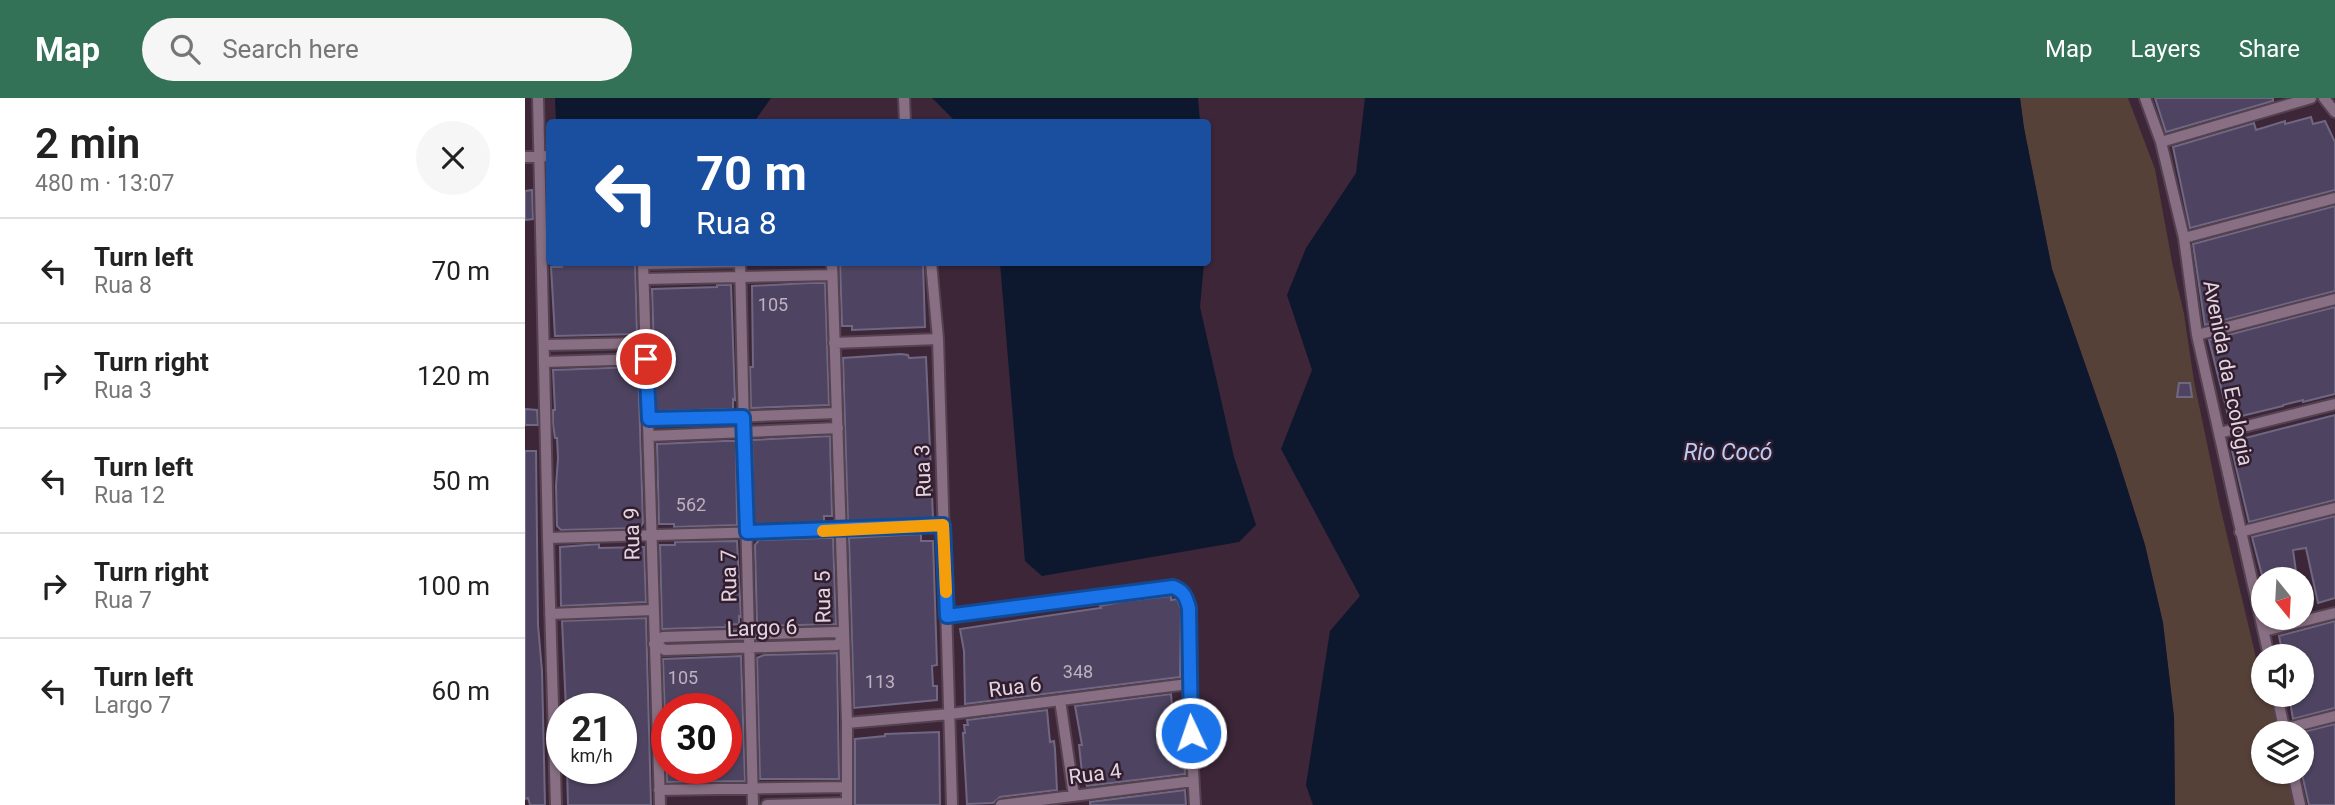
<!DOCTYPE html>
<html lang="en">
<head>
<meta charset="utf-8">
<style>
	body { margin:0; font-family:Roboto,sans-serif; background:#f6f6f6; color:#222; height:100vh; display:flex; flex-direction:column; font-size:26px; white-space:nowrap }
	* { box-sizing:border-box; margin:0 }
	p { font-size:23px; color:#767676 }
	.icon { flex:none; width:38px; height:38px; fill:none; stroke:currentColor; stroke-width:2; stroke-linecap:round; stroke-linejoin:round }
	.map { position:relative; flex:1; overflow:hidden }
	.panel { display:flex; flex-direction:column; background:#fff; width:525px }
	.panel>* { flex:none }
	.guide { position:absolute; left:21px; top:21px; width:665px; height:147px; border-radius:7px; box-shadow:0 2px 5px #0004; background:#1a4fa0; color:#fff; overflow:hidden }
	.needle { width:46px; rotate:162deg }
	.fabs { position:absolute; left:1726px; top:469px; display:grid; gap:14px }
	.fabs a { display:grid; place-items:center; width:63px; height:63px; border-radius:50%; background:#fff; box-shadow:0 2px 5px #0004; font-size:35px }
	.speed { position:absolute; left:21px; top:595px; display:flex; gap:14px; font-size:35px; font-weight:700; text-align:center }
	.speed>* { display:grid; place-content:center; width:91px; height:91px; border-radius:50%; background:#fff; box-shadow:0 2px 5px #0004; line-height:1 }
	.speed small { font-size:18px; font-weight:400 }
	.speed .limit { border:10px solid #d22; background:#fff; color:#111 }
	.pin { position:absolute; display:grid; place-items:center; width:60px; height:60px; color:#fff; margin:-30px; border:4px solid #fff; border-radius:50%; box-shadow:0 2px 7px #0007 }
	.me { position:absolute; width:77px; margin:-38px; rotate:357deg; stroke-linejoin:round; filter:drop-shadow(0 0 5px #0008) }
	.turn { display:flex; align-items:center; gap:24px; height:147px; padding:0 35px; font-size:32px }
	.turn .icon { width:91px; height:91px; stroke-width:2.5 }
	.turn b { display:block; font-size:49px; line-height:60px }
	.round { display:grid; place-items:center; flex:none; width:74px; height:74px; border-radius:37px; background:#f6f6f6 }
	.headline { display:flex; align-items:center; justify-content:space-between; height:119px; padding:0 35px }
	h1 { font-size:42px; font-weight:600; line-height:52px }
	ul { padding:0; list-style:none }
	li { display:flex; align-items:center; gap:21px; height:105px; padding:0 35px; border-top:2px solid #e0e0e0 }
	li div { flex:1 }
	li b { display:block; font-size:26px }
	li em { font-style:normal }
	header { display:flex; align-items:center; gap:42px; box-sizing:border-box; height:98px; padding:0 35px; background:#347258; color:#fff }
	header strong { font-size:33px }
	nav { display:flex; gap:38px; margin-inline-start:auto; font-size:24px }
	.search { width:490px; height:63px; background:#f6f6f6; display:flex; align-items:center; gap:18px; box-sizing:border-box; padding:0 24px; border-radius:38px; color:#767676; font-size:26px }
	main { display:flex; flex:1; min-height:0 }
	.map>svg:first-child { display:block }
</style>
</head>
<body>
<header>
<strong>Map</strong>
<div class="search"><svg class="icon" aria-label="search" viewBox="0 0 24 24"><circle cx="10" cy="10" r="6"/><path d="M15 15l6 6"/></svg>Search here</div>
<nav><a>Map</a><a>Layers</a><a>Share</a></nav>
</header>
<main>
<section class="panel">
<div class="headline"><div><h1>2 min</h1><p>480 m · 13:07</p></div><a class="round"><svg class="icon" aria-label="close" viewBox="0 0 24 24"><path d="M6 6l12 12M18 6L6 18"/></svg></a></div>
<ul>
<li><svg class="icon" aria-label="left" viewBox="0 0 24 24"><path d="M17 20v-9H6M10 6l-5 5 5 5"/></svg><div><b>Turn left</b><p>Rua 8</p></div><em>70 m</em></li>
<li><svg class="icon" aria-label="right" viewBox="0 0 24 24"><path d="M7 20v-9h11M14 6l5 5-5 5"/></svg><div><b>Turn right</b><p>Rua 3</p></div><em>120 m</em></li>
<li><svg class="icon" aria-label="left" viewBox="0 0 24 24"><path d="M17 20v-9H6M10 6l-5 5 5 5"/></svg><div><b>Turn left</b><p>Rua 12</p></div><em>50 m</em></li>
<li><svg class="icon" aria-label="right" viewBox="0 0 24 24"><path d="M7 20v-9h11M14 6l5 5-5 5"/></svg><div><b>Turn right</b><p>Rua 7</p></div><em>100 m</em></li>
<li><svg class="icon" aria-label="left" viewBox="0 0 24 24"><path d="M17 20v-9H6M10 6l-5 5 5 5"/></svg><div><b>Turn left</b><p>Largo 7</p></div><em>60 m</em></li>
</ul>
</section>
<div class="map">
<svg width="1810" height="707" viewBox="0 0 1810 707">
	<rect width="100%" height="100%" fill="#3c2638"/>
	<path fill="#564138" d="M1495,0H1603L1630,71L1648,169L1659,216L1669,283L1695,408L1729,551L1738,598L1748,597L1756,635H1738V674H1763L1770,707H1650L1649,619L1638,525L1620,447L1591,355L1527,171L1499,30Z"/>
	<path fill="#0d172e" d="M30,0H246L229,24H31Z
		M407,0H673L675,24H431Z
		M840,0H1495L1499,30L1527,171L1591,355L1620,447L1638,525L1649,619L1650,707H788L781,687L805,533L835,498L756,351L787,272L762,197L781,150L831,75Z
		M475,165H679L675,209L709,359L731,427L714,444L517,478L500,463Z"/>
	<path fill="#4e4461" stroke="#706782" stroke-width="2" fill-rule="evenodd" d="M1630,0H1748V3L1641,34Z
		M1786,19L1788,26L1800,23L1810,44V92L1665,130L1648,49L1729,25L1731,32L1760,23V26Z
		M7,92L8,121L0,122V93Z
		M1810,108V193L1680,227L1668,146Z
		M37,164H110L112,236L30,238L26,169H37Z
		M315,164H398L400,229L327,232V228H317Z
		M284,185H300L304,307L226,310L225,269H228L227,188Z
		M192,187H206L210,302L208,301V311L131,313L127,191L192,189Z
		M1810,209V296L1778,304V302L1758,307V308L1704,321L1684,242Z
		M376,256L383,257L384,260L401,259L408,420L323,424L318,260Z
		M110,269H113L118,425L115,430L36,432L32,428L31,388L33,360L32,340H30L28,326V312H30L28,272Z
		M1654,285H1665L1667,299H1652Z
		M0,311L12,312L13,327H0Z
		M1810,317V402L1724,424L1705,344Z
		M305,338L307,418H299V425L229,426L227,342Z
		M199,343H211L212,427L149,429V426H134L132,346Z
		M0,353H11L13,527L17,573L20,707H5L3,700L0,701Z
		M1810,418V500L1793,505L1781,450L1768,452L1772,481H1738L1727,439Z
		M396,436V443H408L412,567L407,568L408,588H412V602L329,610L324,440Z
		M299,440H308L311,526L236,528L232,526L230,447L234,442Z
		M212,443L216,519L214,518V526L201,527L202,529L137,531L135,447H150V444Z
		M74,446V450L119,449L121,504L36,508L35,449Z
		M646,498V502L652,501L656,511L655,579L440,606L439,553L435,531L568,511L576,510L575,508L600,503Z
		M121,520L126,707H43L42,670H96V611H41L37,523Z
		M1810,523V610L1768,621L1764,597H1776V558H1758L1754,538Z
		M312,555L314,681H235L232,560L239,557Z
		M216,558L220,683L142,684L138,561ZM142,611H201V670H142Z
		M646,596L647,607L656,606L660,676L562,688L557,675L554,647H557L550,608Z
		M522,612L525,644L529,643L530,651L532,692L475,699L468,705L442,706L438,635H440L439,627H443L442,622Z
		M1810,626V707H1784L1776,672V635H1774Z
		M414,634L415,707H330V641L360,638V636Z
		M660,692L661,707H565V704Z"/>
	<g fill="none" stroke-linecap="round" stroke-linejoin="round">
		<defs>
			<path id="minor" d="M13,0L23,440L31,707
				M379,0L380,24
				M1620,0L1636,44L1659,140L1672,237L1744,558
				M1799,0L1810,14
				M1636,44L1786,0
				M0,59L24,58
				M1659,140L1810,100
				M118,164L135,707
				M215,164L228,707
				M307,164L322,625V707
				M406,164L413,241L427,707
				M118,166L212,164
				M119,181L307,177
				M1672,237L1810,201
				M309,245L413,241
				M19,247L121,245
				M19,264L121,261
				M124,322L312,315
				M1694,335L1810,306
				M124,338L313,330
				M1715,434L1810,410
				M23,440L316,432L418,427
				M25,516L128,512
				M422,518L648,489C659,493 661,499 664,510L663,586L670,707
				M1739,533L1810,515
				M312,534L318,541L312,547L140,552L129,546L138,539Z
				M1752,597L1760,635
				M535,602L549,698
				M322,625L425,616L663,586
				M1759,631L1810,618
				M1768,674L1775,707
				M134,692L322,689
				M242,707L322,705
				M476,707L668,683"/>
		</defs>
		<use href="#minor" stroke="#554251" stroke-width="14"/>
		<use href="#minor" stroke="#886f83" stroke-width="10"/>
	</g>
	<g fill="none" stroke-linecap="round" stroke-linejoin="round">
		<defs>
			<path id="route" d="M121,261L124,321L218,319L222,434L418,427L422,518L648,489C659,493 661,499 664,510L666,635"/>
		</defs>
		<use href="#route" stroke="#114b97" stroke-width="18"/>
		<use href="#route" stroke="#1a73e8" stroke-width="12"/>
		<path stroke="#f59e0b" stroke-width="12" d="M298,433L418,427L421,494"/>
	</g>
	<g text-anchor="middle" stroke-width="5" stroke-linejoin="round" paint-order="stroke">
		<g font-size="18" fill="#beb1c0">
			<text x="248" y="213">105</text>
			<text x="166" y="413">562</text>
			<text x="553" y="580">348</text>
			<text x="158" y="586">105</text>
			<text x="355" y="590">113</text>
		</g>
		<g font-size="21" fill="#e3d5df" stroke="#321d2e">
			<text transform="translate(1703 275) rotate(79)" y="7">Avenida da Ecologia</text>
			<text transform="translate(398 373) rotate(-92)" y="7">Rua 3</text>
			<text transform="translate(107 436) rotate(-91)" y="7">Rua 9</text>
			<text transform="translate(204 478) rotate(-91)" y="7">Rua 7</text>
			<text transform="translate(298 499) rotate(-91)" y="7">Rua 5</text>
			<text transform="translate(237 530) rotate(-2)" y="7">Largo 6</text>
			<text transform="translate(490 589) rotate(-7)" y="7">Rua 6</text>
			<text transform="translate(570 676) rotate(-7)" y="7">Rua 4</text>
		</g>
		<g font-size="23" font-style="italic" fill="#b9cdf7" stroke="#321d2e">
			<text x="1203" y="362">Rio Cocó</text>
		</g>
	</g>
</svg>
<div class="fabs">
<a><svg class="needle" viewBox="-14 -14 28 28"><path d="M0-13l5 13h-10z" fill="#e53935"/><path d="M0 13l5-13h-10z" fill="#767676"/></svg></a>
<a><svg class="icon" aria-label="sound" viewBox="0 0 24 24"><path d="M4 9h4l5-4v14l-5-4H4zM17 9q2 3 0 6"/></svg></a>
<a><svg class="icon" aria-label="layers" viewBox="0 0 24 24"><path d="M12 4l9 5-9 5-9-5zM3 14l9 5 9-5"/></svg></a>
</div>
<div class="speed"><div>21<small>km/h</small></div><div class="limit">30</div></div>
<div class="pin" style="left:121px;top:261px;background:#d93025"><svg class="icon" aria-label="arrive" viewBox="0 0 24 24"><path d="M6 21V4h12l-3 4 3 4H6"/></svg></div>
<svg class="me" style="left:666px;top:635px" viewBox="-20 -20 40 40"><circle r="17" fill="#1a73e8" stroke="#fff" stroke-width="3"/><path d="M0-11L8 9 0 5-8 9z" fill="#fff"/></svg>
<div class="guide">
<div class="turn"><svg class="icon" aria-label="left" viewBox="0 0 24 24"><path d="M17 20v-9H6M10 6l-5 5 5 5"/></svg><div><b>70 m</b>Rua 8</div></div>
</div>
</div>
</main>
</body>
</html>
